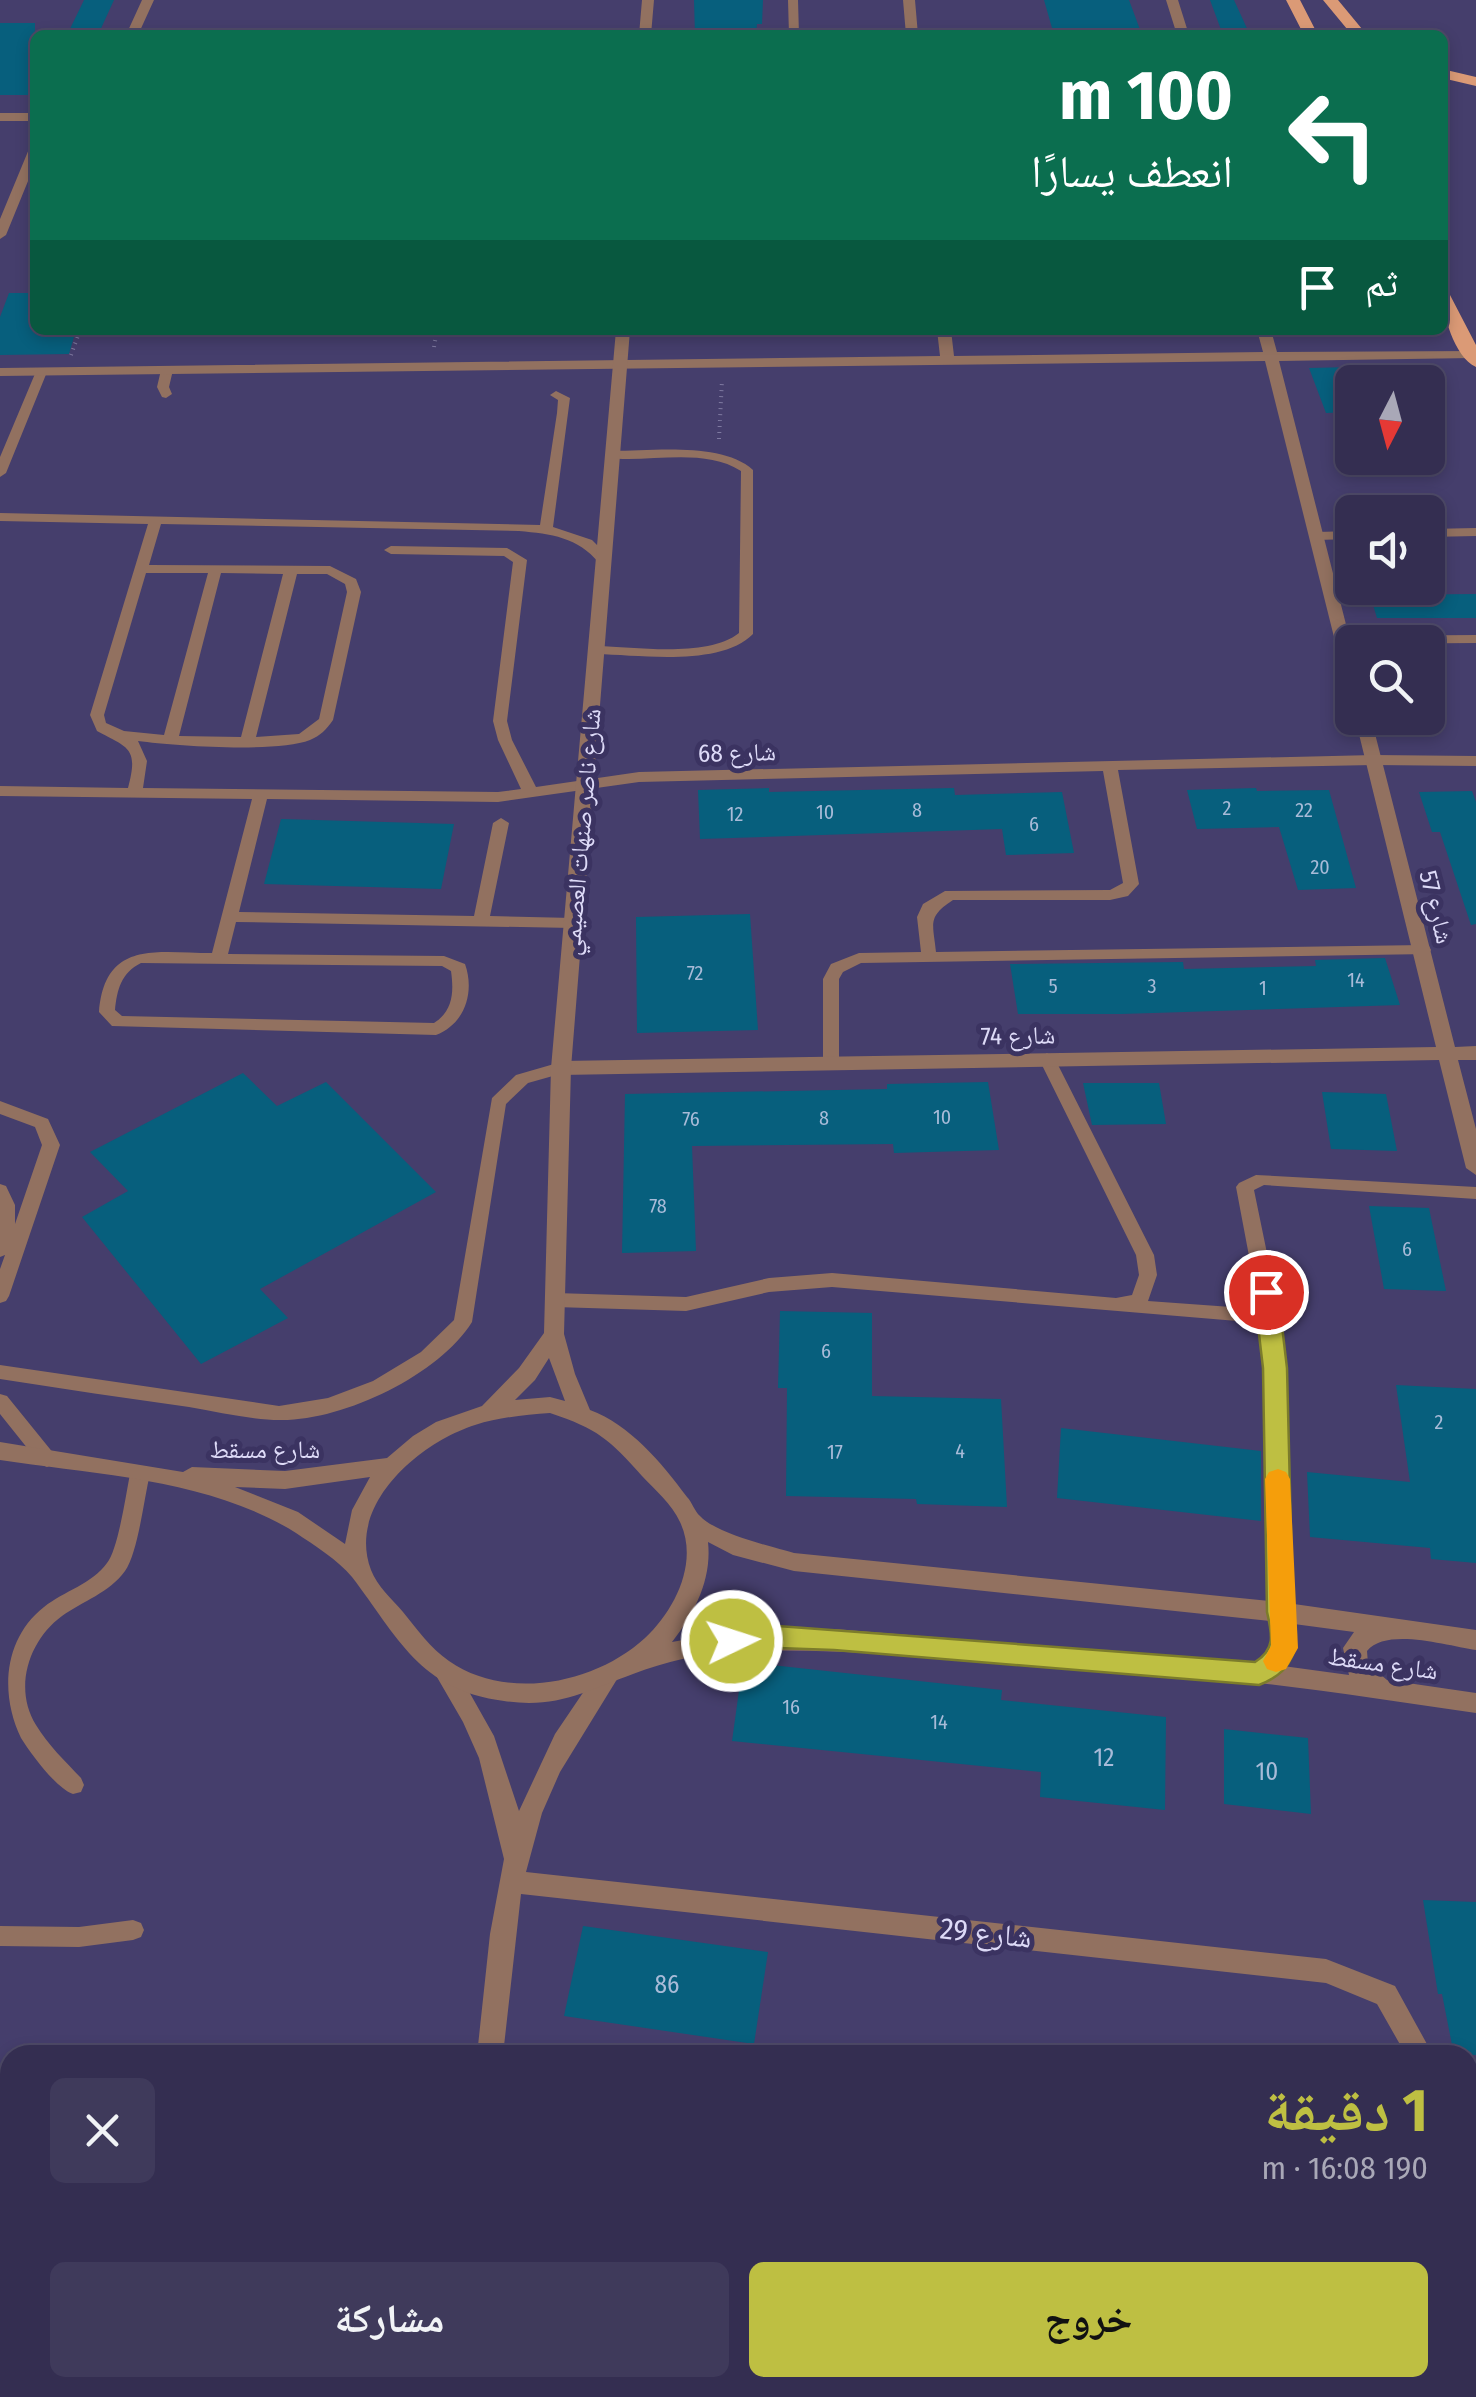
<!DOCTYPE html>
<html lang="ar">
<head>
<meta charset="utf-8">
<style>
	body { margin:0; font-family:"Fira Sans Condensed","Noto Naskh Arabic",sans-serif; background:#3f3a5b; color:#f1f3f6; direction:rtl; height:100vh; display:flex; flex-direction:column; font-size:38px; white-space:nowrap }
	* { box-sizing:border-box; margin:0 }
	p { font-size:32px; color:#a9a8b7 }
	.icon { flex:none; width:55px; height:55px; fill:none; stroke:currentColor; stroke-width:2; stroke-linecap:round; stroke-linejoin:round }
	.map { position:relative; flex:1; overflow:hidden; direction:ltr }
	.panel { position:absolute; left:0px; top:2045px; width:1478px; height:352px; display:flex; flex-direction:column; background:#342e51; border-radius:30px 30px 0 0; box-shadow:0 5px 15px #0003,0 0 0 2px #4e4a68; direction:rtl }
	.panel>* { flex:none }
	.hud { position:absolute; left:30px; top:30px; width:1418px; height:305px; border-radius:15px; box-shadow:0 5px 15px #0003,0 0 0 2px #4e4a68; direction:rtl; background:#0b6e4f; color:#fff; overflow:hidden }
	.needle { width:65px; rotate:186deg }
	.controls { position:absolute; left:1335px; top:365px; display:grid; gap:20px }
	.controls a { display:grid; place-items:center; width:110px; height:110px; border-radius:15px; background:#342e51; box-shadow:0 5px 15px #0003,0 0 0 2px #4e4a68; font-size:50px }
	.pin { position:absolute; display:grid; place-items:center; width:85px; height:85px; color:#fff; margin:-42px; border:5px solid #fff; border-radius:50%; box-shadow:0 2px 10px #0007 }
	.me { position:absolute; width:110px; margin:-55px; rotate:86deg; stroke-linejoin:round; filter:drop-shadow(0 0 8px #0008) }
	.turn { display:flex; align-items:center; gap:35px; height:210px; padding:0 50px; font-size:45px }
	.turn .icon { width:130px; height:130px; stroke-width:2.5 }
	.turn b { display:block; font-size:70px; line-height:85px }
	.then { display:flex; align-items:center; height:95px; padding:0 50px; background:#0003; gap:20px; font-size:38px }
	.round { display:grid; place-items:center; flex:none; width:105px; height:105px; border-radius:15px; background:#3f3a5b }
	.overview { display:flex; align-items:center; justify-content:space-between; height:170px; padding:0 50px }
	h1 { font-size:60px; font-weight:700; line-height:75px; color:#bebf42 }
	.action { display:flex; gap:20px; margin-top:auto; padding:20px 50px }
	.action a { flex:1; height:115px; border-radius:15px; background:#bebf42; color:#111; font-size:40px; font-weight:700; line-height:115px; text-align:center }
	.action a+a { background:#3f3a5b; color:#f1f3f6 }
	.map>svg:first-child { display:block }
</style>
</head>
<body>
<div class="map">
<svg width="1476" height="2397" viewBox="0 0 1476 2397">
	<rect width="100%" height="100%" fill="#453e6c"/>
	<path fill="#075f7d" d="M84,0H114L98,35H67Z
		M694,0H763L762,24H757L756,35H695Z
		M1044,0H1129L1142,35H1054Z
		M1210,0H1234L1250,35H1223Z
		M0,23H35V95H0Z
		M9,293H35V330H76L69,354L0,355V317Z
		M1352,367V412L1326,413L1309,368Z
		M1476,594V618H1377L1370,595Z
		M769,788V792L954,788L955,795L1062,792L1074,853L1006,855L1002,829L700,839L698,790Z
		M1256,788L1257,791L1329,790L1356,888L1298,890L1279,827L1197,829L1187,790Z
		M1472,791L1476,802V924L1471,925L1440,832H1432L1419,792Z
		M281,819L454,824L441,889L264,884Z
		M750,914L758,1030L637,1033L636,917Z
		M1385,958L1400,1005L1121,1014H1018L1010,964L1183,962L1184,969L1316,966L1315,960Z
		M243,1073L277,1106L326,1082L436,1192L260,1289L288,1318L201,1364L82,1217L128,1191L90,1152Z
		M988,1082L999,1150L894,1153L893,1144L692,1146L696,1251L622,1253L625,1094L887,1089V1084Z
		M1083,1083H1159L1166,1124L1092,1125Z
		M1322,1092L1386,1094L1397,1151L1331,1149Z
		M1369,1206L1429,1208L1446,1291L1384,1289Z
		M780,1311L872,1313V1396L1001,1399L1007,1507L917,1504L916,1499L786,1496L787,1388H778Z
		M1396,1385L1476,1389V1563L1431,1559L1430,1548L1310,1537L1307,1472L1410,1482Z
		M1061,1428L1261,1451V1521L1057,1498Z
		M743,1662L1002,1690L1001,1700L1166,1717L1165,1810L1040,1797L1041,1772L732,1741Z
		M1224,1729L1308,1738L1311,1814L1224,1804Z
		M1423,1900L1476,1902V2055H1454L1442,1994H1438Z
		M583,1926L768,1952L754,2044L564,2016Z"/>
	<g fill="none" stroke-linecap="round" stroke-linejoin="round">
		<path stroke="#7f7aa1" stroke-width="4" stroke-dasharray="1 5" stroke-linecap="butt" d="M434,347L437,330
			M71,355L80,330
			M719,439L722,380"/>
		<path fill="#927160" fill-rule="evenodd" d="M788,0H798L799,35H789Z
			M167,366L173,370L169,387L172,394L166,398L162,397L157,387L161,370Z
			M37,369L47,372L6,473L0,477V457Z
			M556,391L570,398L553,527L592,540L609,557V563H599C578,537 551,534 519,531L161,524L149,565L330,566L356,579L361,592L333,720C327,729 320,736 310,740C276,753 176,746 138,741L147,761L143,788L498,792L521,789L498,740L493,721L513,562L504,556L391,554L384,550L391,546L507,548L527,560L507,721L512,740L536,787L639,772L1374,755L1476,756V766L1374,765L1118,770L1139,884L1128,896L1110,900H953C927,917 933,923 936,952L1423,945L1429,946L1431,950L1429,954L861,963L843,972L839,979V1063L831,1069L823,1063V979L831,964L859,953L921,952L917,917L923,904L945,891L1110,890L1123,883L1103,771L639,782L498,802L267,799L239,912L474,916L493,823L501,818L509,823L490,916L573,918L581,923L573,928L236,922L228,954L444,956L465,964C475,992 465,1024 436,1035L112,1026L99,1012C105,939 157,953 212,953L252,799L0,796V786L128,788C139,747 128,748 97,731L90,715L148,524L0,521V513L540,525L557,413L558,400L550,395ZM146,573H208L164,735L124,731L106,723L104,715ZM221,573L283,574L241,737L179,736ZM297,574H327L345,584L347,592L319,719L299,734L256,737ZM141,963L442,966L451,971C454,992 453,1011 434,1023L122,1016L115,1010C117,990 121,973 141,963Z
			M613,451C653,451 722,442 753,470V634C721,667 640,655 597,654L590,650L597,646C636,647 708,658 739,633L741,471C703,447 650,463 608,458V452Z
			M1476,528V536L1428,537V529Z
			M1352,531V539L1317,540L1310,536L1317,532Z
			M1476,635V643L1343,644L1336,640L1343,636Z
			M1047,1053L1055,1059L1154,1255L1157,1275L1148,1301L1259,1309L1236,1187L1239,1183L1256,1175L1476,1187V1199L1264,1185L1254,1190L1275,1292L1284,1368L1290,1612L1287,1618L1280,1620L1273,1618L1270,1612L1266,1368L1261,1323L832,1287L769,1292L686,1311L555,1307L549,1305L546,1300L549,1295L555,1293L686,1297L769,1278L832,1273L1116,1298L1132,1295L1139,1275L1136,1255L1039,1059Z
			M561,1062L569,1068L567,1072L528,1083L506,1104L472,1322C439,1375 343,1421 280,1420C251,1420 219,1412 189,1407C126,1398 63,1389 0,1379V1365L279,1406L328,1398L373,1381L421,1352L454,1320L492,1098L516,1075Z
			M0,1101L48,1119L60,1145L9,1296L6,1301L0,1303V1269L5,1255L0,1257V1184L6,1186L15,1205V1224L42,1145L35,1127L0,1114Z
			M0,1394L7,1396L54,1454L57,1459L54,1464L47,1467L40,1464L0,1414Z
			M140,1466L147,1469L150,1474C144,1498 138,1553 125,1571C109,1593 83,1601 62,1616C29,1640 13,1688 36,1725C48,1745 65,1761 81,1778L84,1785L81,1792L73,1794C56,1788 31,1754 21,1738C0,1695 3,1639 44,1607C64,1591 92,1584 107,1563C118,1550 126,1494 130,1474L133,1469Z
			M133,1920L141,1923L144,1930L141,1937L133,1940L79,1947L0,1946V1926L79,1927Z
			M0,2082L10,2083V2105L0,2104Z
			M10,2159V2222L0,2229V2167Z"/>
		<path fill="#927160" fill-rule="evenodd" d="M142,0H154L138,35H126Z
			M903,0H915L918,35H906Z
			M1166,0H1178L1189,35H1177Z
			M0,113H35V121H0Z
			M35,145V164L6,235L0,239V219L29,149Z
			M937,330H951L954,356L1263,352L1257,330H1271L1277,352L1476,351V357L1472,358L1279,361L1352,648V682L1344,677L1265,361L0,376V368L940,356Z
			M1355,718H1371L1455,1047L1476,1046V1060H1458L1476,1129V1175L1466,1168L1439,1060L561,1075L551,1068L561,1061L1436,1047Z
			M446,1662L454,1665L494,1736L519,1811L555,1734L599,1669L607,1666L615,1669L619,1676L560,1772L542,1813L526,1872L1326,1959L1395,1986L1433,2055H1406L1377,2004L1326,1983L521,1894L503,2055H477L490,1934L504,1859L479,1758L463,1722L434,1672L438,1665Z
			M1468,2167L1476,2168V2196L1468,2194Z
			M1468,2375L1476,2380V2397H1452L1451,2388H1468Z
			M432,2388H460L458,2397H430Z"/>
		<path fill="#927160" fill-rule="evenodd" d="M642,0H654L651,35H639Z
			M616,330H630L571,1068L564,1334L575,1374L590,1410C630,1425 661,1462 687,1497C692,1502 695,1512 700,1516C717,1534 770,1546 794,1553L1280,1602L1476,1630V1650C1447,1646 1387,1627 1367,1651L1368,1664L1387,1680L1476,1693V1713C1403,1703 1331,1691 1258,1683C1182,1675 1106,1671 1030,1665C931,1657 838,1648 739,1651C703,1652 665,1662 633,1674C586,1691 557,1709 504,1701C419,1690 398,1637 352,1577C338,1560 314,1545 296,1533C210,1479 98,1475 0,1460V1442L183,1472L192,1467L285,1471L387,1458L413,1436L436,1422L482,1406L519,1368L544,1333L551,1068ZM549,1358L565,1401L550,1397L515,1400L535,1380ZM550,1413C598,1429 609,1439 642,1476C655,1490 672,1504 680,1522C699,1562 675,1610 645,1638C596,1683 508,1702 449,1661C430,1648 417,1629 403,1612C392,1599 377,1586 371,1570C346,1504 421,1442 475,1425C500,1417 525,1415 550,1413ZM370,1477L352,1510L345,1544L298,1512L235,1487L285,1489ZM708,1542L733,1555L794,1571L1270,1621C1273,1640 1271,1650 1255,1663L834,1629L732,1631L672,1642C695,1613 712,1579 708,1542ZM1294,1624L1354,1632L1343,1648L1349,1675L1283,1666L1294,1647Z"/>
		<path fill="#db9a76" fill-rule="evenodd" d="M1286,0H1300L1318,35H1304Z
			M1323,0H1338L1367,35H1352Z
			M1442,69L1476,77V86L1442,78Z
			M1442,290L1450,295L1476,345V367C1454,357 1442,313 1442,290Z"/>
	</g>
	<path fill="#bebf42" stroke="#7c7c2b" stroke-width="2.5" d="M1266,1283L1278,1292L1287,1368L1293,1612C1301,1646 1294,1672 1259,1685L834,1650L778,1648L732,1652L722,1649L719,1641L722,1633L778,1626L1255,1662C1276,1649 1272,1634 1267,1612L1263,1368L1254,1292Z"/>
	<path fill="#f59e0b" d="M1278,1469L1286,1472L1290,1479L1298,1648L1286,1669L1276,1672L1267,1669L1263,1661L1271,1646L1265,1479L1269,1472Z"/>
	<g text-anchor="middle" stroke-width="10" stroke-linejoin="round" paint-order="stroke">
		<g font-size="20" fill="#a8bbd8">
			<text x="1227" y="815">2</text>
			<text x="917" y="817">8</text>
			<text x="1304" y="817">22</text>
			<text x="825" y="819">10</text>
			<text x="735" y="821">12</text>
			<text x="1034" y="831">6</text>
			<text x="1320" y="874">20</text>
			<text x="695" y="980">72</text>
			<text x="1356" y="987">14</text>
			<text x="1053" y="993">5</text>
			<text x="1152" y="993">3</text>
			<text x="1263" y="995">1</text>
			<text x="942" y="1124">10</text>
			<text x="824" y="1125">8</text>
			<text x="691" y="1126">76</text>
			<text x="658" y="1213">78</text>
			<text x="1407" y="1256">6</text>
			<text x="826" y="1358">6</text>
			<text x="1439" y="1429">2</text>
			<text x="960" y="1458">4</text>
			<text x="835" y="1459">17</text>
			<text x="791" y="1714">16</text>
			<text x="939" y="1729">14</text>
		</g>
		<g font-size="25" fill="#dddaf7" stroke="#3b3361">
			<text transform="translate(737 752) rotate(-1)" y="9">شارع 68</text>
			<text transform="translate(581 832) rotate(-85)" y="9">شارع ناصر صنهات العصيمي</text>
			<text transform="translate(1437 907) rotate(76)" y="9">شارع 57</text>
			<text transform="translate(1018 1035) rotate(-1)" y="9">شارع 74</text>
			<text x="265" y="1458">شارع مسقط</text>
			<text transform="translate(1383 1663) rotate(8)" y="9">شارع مسقط</text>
		</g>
		<g font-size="25" fill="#a8bbd8">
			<text x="1104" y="1766">12</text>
			<text x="1267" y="1780">10</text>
			<text x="667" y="1993">86</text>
		</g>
		<g font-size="30" fill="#dddaf7" stroke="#3b3361">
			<text transform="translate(986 1933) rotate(6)" y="10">شارع 29</text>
		</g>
	</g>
</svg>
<div class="controls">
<a><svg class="needle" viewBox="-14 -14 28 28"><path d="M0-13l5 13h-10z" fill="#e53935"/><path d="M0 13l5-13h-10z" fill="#a9a8b7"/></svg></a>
<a><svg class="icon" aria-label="sound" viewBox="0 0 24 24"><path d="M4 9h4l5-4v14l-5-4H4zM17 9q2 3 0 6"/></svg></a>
<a><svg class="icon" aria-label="search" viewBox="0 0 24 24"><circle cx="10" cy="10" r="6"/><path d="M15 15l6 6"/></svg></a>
</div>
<div class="pin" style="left:1266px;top:1292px;background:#d93025"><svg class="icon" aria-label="arrive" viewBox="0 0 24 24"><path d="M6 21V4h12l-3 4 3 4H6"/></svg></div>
<svg class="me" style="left:732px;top:1641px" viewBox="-20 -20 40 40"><circle r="17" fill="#bebf42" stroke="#fff" stroke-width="3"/><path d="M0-11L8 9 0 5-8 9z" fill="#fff"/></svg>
<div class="hud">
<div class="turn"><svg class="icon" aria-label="left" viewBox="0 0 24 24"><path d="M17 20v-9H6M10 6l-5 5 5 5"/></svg><div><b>100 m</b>انعطف يسارًا</div></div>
<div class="then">ثم<svg class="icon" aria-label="arrive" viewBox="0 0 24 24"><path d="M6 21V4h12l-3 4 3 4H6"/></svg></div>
</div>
<section class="panel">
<div class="overview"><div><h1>1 دقيقة</h1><p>190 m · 16:08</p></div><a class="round"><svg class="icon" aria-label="close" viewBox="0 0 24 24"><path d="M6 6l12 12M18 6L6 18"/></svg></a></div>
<div class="action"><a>خروج</a><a>مشاركة</a></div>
</section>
</div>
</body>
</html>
